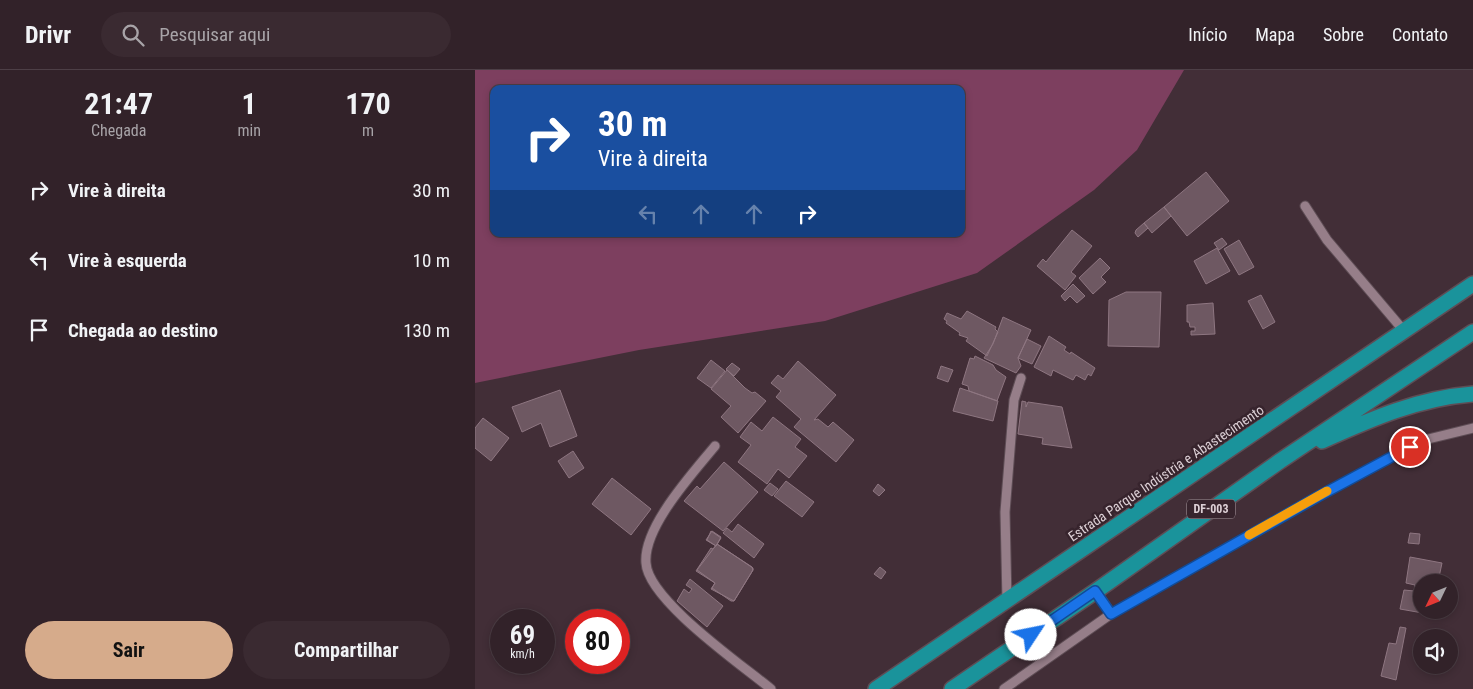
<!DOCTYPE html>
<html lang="pt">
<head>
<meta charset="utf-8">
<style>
	body { margin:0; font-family:"Roboto Condensed",sans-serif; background:#3a2a31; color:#f1f3f6; height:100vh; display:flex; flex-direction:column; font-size:19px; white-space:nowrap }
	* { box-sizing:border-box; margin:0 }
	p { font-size:16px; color:#a8a4a8 }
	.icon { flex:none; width:28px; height:28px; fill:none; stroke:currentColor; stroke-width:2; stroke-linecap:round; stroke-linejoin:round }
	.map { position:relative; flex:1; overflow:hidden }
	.sheet { display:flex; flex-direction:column; background:#322229; width:475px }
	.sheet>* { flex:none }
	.top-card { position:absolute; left:15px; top:15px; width:475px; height:152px; border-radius:10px; box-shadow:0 2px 8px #0003,0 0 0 1px #4d3f46; background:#1a4fa0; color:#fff; overflow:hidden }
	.needle { width:32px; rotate:227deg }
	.controls { position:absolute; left:938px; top:504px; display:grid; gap:10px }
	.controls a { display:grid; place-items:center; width:45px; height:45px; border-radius:50%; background:#322229; box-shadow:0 2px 8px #0003,0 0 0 1px #4d3f46; font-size:25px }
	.speed { position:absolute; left:15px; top:539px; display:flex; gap:10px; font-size:25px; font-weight:700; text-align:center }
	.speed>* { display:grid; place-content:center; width:65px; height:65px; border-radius:50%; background:#322229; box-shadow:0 2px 8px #0003,0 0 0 1px #4d3f46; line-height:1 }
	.speed small { font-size:12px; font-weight:400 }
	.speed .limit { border:8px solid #d22; background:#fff; color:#111 }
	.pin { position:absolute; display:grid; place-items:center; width:42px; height:42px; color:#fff; margin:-21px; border:2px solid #fff; border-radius:50%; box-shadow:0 1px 5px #0007 }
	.me { position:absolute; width:55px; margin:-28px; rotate:56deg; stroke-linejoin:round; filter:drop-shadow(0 0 4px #0008) }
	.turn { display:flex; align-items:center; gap:18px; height:105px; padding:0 25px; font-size:22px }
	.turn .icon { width:65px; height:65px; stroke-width:2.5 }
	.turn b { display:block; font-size:35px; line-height:42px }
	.lanes { display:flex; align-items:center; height:48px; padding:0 25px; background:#0003; justify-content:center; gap:25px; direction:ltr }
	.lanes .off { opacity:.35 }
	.eta { display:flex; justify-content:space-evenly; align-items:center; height:85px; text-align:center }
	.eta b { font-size:30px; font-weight:700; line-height:35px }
	.primary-button { display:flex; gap:10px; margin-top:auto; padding:10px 25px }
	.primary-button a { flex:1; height:58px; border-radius:30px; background:#d6ab8b; color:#111; font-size:20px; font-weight:700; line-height:58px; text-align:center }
	.primary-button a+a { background:#3a2a31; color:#f1f3f6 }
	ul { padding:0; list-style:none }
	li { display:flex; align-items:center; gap:15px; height:70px; padding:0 25px }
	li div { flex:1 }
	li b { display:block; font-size:19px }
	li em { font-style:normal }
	header { display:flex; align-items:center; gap:30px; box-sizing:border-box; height:70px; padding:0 25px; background:#322229; border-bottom:1px solid #4d3f46 }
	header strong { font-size:24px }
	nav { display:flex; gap:28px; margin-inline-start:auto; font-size:18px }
	.search { width:350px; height:45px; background:#3a2a31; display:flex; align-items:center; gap:12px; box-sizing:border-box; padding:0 18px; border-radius:28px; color:#a8a4a8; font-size:19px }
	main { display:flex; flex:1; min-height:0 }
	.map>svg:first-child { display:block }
</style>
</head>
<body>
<header>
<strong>Drivr</strong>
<div class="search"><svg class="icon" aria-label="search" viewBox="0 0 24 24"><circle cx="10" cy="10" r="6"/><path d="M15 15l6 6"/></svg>Pesquisar aqui</div>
<nav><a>Início</a><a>Mapa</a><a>Sobre</a><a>Contato</a></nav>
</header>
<main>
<section class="sheet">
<div class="eta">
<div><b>21:47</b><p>Chegada</p></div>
<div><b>1</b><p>min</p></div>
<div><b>170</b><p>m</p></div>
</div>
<ul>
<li><svg class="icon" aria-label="right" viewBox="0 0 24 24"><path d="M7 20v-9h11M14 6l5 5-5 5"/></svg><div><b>Vire à direita</b></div><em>30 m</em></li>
<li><svg class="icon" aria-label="left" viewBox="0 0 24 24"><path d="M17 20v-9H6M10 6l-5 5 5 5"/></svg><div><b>Vire à esquerda</b></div><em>10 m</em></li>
<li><svg class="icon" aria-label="arrive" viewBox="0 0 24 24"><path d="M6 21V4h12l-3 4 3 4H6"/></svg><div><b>Chegada ao destino</b></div><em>130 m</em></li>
</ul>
<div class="primary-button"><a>Sair</a><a>Compartilhar</a></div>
</section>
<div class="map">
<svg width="998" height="619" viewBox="0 0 998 619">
	<rect width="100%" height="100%" fill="#422e37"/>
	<path fill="#7d3f5f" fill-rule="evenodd" d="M0,0H709L662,80L619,120L502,203L350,251L164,280L0,313ZM19,19H486V164H19Z"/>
	<path fill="#6e5862" stroke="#8e7681" d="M731,102L754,131L712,166L689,137Z
		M689,137L696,146L677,163L669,153Z
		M669,153L673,158L663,167L660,163L661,160Z
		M597,160L617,176L596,202L601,206L590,220L562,196L568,189L571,192Z
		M747,168L752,174L744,180L739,173Z
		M764,170L779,197L764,205L749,179Z
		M742,178L755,201L731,214L719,191Z
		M625,188L635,198L626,207L631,212L618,224L604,208Z
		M598,214L610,226L602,233L595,226L590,231L586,226Z
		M651,222H686L684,277L633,276L634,230Z
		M786,225L800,252L788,259L773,231Z
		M738,233L740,264L716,265V261H720V257H715L714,252H712V235Z
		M492,241L521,257L520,259L523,262L512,286L491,271L493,268L484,265L485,263L471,253L472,251L469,249L472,243L486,249Z
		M528,247L556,260L543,288L546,296L541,303L509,288L518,274Z
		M574,266L591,277L589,280L595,284L596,282L620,298L616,306L613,304L610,310L601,305L598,310L578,300L576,306L559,297Z
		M552,269L566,276L557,294L543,288Z
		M500,286L518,295L521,300L531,307L522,331L494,321L493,316L487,314L495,288L499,289Z
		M236,290L250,301L236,318L222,308Z
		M323,291L361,325L339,350L343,349L353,357L358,352L379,370L361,392L319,357L326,349L301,327L306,321L296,313L303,305L308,309Z
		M257,293L265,299L259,306L251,299Z
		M466,296L478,300L473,312L462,308Z
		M252,300L270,318L277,323L280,322L291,331L263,363L246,347L256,336L236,319Z
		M485,318L523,331L518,351L478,341Z
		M85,320L102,366L75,377L66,353L47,362L37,337Z
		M547,331L551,332V337L553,332L587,337L597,378L567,374L568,368L543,364Z
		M298,347L326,369L320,377L332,386L314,408L303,399L292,414L263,392L276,375L265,367L276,352L287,361Z
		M8,348L34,368L16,391L0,378V358Z
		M98,381L109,398L94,408L83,391Z
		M249,392L283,422L248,461L209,431L222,416L225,419Z
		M137,408L176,439L156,465L117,434Z
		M311,411L339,432L327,447L299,426Z
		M295,413L303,419L297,426L289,420Z
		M403,414L410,420L404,426L398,421Z
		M263,454L289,474L279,488L248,463L252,458L257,462Z
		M236,461L246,468L241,476L232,470Z
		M237,461L246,467L241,476L231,470Z
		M935,463L945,464L944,474L933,473Z
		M242,474L277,497L278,500L259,531H256L237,518L240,513L222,500Z
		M242,474L278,498V500L259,531L236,519L240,513L221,501L236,478L238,479Z
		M935,487L967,493L963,512H946V540H960L959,545L925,539L929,520L939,521L940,515L931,513Z
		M405,497L411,502L406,509L399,504Z
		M215,509L248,536L232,557L202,531L209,519L214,523L217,519L211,515Z
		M925,557L931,558L921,610L906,606L914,573L921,574Z"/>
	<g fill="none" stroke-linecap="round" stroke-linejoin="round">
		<defs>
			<path id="minor" d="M830,136L852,170L929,261
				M240,376C218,403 168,457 171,493C173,530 267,595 296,619
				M621,521L636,544
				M532,531L530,442L539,330L546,308
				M529,619L636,544L844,426L949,370L998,358"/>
			<path id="highway" d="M847,371C896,349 944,328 998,324
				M401,619L998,214
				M477,619L621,521L805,391L998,262"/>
		</defs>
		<use href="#minor" stroke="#5e4d55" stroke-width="11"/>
		<use href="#highway" stroke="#5e4d55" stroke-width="18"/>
		<use href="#minor" stroke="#967e89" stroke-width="9"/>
		<use href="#highway" stroke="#1a939b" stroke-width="15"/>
	</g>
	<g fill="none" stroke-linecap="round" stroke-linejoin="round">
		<defs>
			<path id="route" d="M556,565L620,521L636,544L844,426L935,377"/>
		</defs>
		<use href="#route" stroke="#114b97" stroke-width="12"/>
		<use href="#route" stroke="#1a73e8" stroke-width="9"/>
		<path stroke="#f59e0b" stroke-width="9" d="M774,465L852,421"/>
	</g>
	<g text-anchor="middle" stroke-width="5" stroke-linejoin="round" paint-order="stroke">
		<rect fill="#37242d" stroke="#ab9ca3" stroke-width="1" x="712" y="429.5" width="48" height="19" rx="4"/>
		<g font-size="12" font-weight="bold" fill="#ddd0d6">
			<text x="736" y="443">DF-003</text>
		</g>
		<g font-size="14" fill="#ddd0d6" stroke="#37242d">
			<text transform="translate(691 403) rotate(-34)" y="5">Estrada Parque Indústria e Abastecimento</text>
		</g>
	</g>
</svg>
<div class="controls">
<a><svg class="needle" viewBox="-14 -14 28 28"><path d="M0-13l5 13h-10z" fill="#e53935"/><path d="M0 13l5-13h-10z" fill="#a8a4a8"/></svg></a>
<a><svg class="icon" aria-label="sound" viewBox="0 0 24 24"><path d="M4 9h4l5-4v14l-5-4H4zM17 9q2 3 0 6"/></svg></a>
</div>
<div class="speed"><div>69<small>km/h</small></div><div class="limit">80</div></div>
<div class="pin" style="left:935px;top:377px;background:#d93025"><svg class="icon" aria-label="arrive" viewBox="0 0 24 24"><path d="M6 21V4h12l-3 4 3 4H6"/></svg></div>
<svg class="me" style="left:556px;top:565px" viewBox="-20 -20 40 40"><circle r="19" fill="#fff"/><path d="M0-13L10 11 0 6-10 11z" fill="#1a73e8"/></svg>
<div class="top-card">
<div class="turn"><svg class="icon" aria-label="right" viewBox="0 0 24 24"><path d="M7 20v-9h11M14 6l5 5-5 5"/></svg><div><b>30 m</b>Vire à direita</div></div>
<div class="lanes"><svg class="icon off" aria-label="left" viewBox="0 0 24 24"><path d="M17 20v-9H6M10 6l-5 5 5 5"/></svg><svg class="icon off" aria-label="ahead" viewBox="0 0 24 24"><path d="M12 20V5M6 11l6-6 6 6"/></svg><svg class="icon off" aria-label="ahead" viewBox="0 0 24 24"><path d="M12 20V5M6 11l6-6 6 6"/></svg><svg class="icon" aria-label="right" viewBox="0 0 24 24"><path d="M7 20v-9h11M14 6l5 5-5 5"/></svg></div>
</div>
</div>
</main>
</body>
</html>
